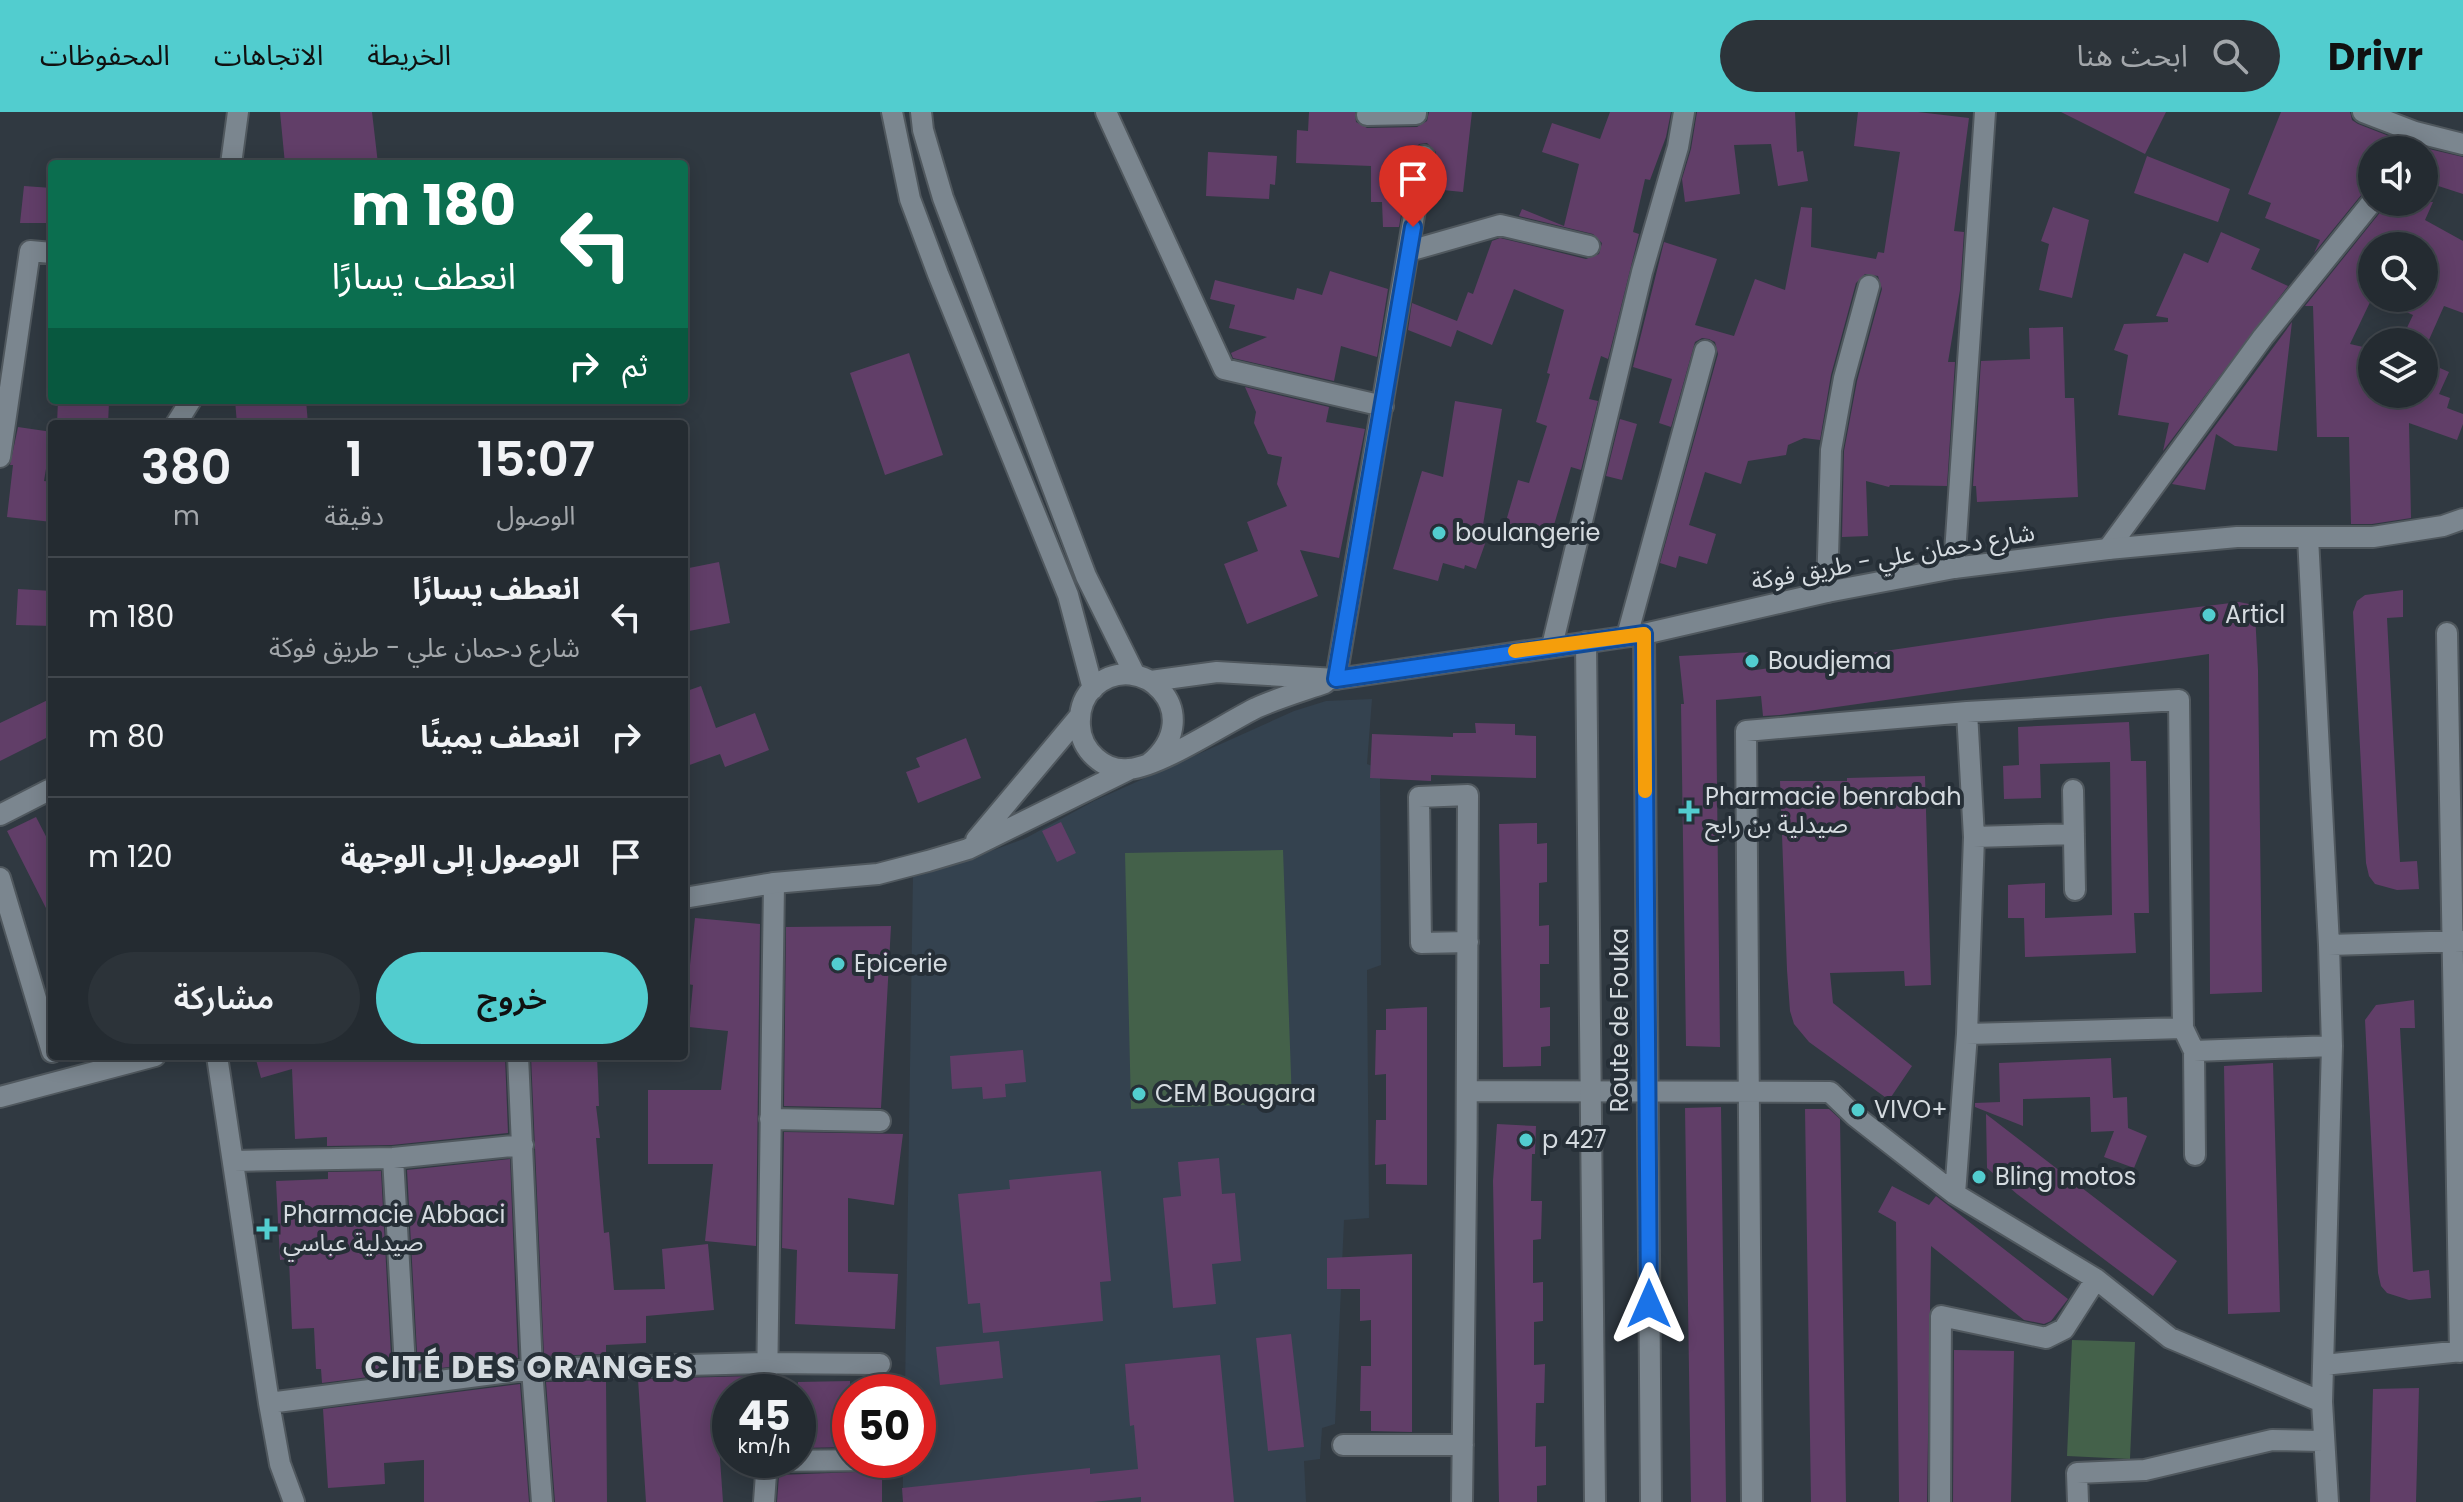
<!DOCTYPE html>
<html lang="ar">
<head>
<meta charset="utf-8">
<style>
	body { margin:0; font-family:Poppins,"Noto Sans Arabic",sans-serif; background:#2c3339; color:#f1f3f6; direction:rtl; height:100vh; display:flex; flex-direction:column; font-size:30px; white-space:nowrap }
	* { box-sizing:border-box; margin:0 }
	p { font-size:26px; color:#a3a7ab }
	.icon { flex:none; width:44px; height:44px; fill:none; stroke:currentColor; stroke-width:2; stroke-linecap:round; stroke-linejoin:round }
	.map { position:relative; flex:1; overflow:hidden; direction:ltr }
	.side { position:absolute; left:48px; top:308px; width:640px; height:640px; display:flex; flex-direction:column; background:#242b31; border-radius:8px; box-shadow:0 4px 20px #0003,0 0 0 2px #41474d; direction:rtl }
	.side>* { flex:none }
	.top-card { position:absolute; left:48px; top:48px; width:640px; height:244px; border-radius:8px; box-shadow:0 4px 20px #0003,0 0 0 2px #41474d; direction:rtl; background:#0b6e4f; color:#fff; overflow:hidden }
	.controls { position:absolute; left:2358px; top:24px; display:grid; gap:16px }
	.controls a { display:grid; place-items:center; width:80px; height:80px; border-radius:50%; background:#242b31; box-shadow:0 4px 20px #0003,0 0 0 2px #41474d; font-size:40px }
	.speed { position:absolute; left:712px; top:1262px; display:flex; gap:16px; font-size:40px; font-weight:700; text-align:center }
	.speed>* { display:grid; place-content:center; width:104px; height:104px; border-radius:50%; background:#242b31; box-shadow:0 4px 20px #0003,0 0 0 2px #41474d; line-height:1 }
	.speed small { font-size:20px; font-weight:400 }
	.speed .limit { border:12px solid #d22; background:#fff; color:#111 }
	.pin { position:absolute; display:grid; place-items:center; width:68px; height:68px; color:#fff; margin:-82px -34px; border-radius:50% 50% 50% 0; rotate:-45deg; box-shadow:0 0 8px #0007 }
	.pin .icon { rotate:45deg }
	.me { position:absolute; width:88px; margin:-44px; rotate:0deg; stroke-linejoin:round; filter:drop-shadow(0 0 6px #0008) }
	.turn { display:flex; align-items:center; gap:28px; height:168px; padding:0 40px; font-size:36px }
	.turn .icon { width:104px; height:104px; stroke-width:2.5 }
	.turn b { display:block; font-size:56px; line-height:68px }
	.then { display:flex; align-items:center; height:76px; padding:0 40px; background:#0003; gap:16px; font-size:30px }
	.eta { display:flex; justify-content:space-evenly; align-items:center; height:136px; text-align:center }
	.eta b { font-size:48px; font-weight:600; line-height:56px }
	.action { display:flex; gap:16px; margin-top:auto; padding:16px 40px }
	.action a { flex:1; height:92px; border-radius:48px; background:#52cdcf; color:#111; font-size:32px; font-weight:600; line-height:92px; text-align:center }
	.action a+a { background:#2c3339; color:#f1f3f6 }
	ul { padding:0; list-style:none }
	li { display:flex; align-items:center; gap:24px; height:120px; padding:0 40px; border-top:2px solid #41474d }
	li div { flex:1 }
	li b { display:block; font-size:30px }
	li em { font-style:normal }
	header { display:flex; align-items:center; gap:48px; box-sizing:border-box; height:112px; padding:0 40px; background:#52cdcf; color:#111 }
	header strong { font-size:38px }
	nav { display:flex; gap:44px; margin-inline-start:auto; font-size:28px }
	.search { width:560px; height:72px; background:#2c3339; display:flex; align-items:center; gap:20px; box-sizing:border-box; padding:0 28px; border-radius:44px; color:#a3a7ab; font-size:30px }
	.map>svg:first-child { display:block }
</style>
</head>
<body>
<header>
<strong>Drivr</strong>
<div class="search"><svg class="icon" aria-label="search" viewBox="0 0 24 24"><circle cx="10" cy="10" r="6"/><path d="M15 15l6 6"/></svg>ابحث هنا</div>
<nav><a>الخريطة</a><a>الاتجاهات</a><a>المحفوظات</a></nav>
</header>
<div class="map">
<svg width="2463" height="1390" viewBox="0 0 2463 1390">
	<rect width="100%" height="100%" fill="#303941"/>
	<path fill="#34424f" d="M1372,587L1367,652L1380,657L1381,853L1367,858L1369,1106L1344,1108L1335,1312L1322,1316L1320,1347L1304,1349L1306,1390H903V1348H918V1280H905L913,761L945,756L1026,726L1094,689L1294,599L1326,589Z"/>
	<path fill="#44614a" d="M1283,738L1292,991L1131,997L1125,741Z
		M2072,1228L2135,1230L2130,1347L2067,1344Z"/>
	<path fill="#613e68" d="M280,0H372L378,52H285Z
		M1309,0H1355L1356,10L1367,16L1417,15L1427,9L1429,0H1472L1463,80L1432,77L1436,40L1427,31L1419,32L1411,42L1399,115H1383L1382,90H1371V54L1296,51L1297,18L1308,19Z
		M1610,0H1671L1666,25L1650,68L1645,67L1633,120L1639,122L1608,247L1601,244L1589,287L1598,289L1581,358L1571,355L1549,430L1504,416L1518,368L1529,371L1547,314L1536,310L1550,262L1547,261L1564,198L1514,177L1492,233L1457,218L1451,235L1408,218L1412,191L1457,209L1468,180L1473,182L1492,129L1500,126L1586,147L1599,142L1602,131L1593,122L1519,104L1522,97L1564,114L1579,52L1542,40L1552,11L1600,27Z
		M1697,0H1795L1797,40L1803,39L1808,69L1778,74L1771,32L1734,33L1740,82L1685,90L1682,67L1691,37Z
		M1858,0H1918L1969,6L1954,119L1964,120L1960,178L1948,250H1955L1947,374L1890,373L1889,375L1866,369L1868,424L1842,425L1844,339L1857,269L1882,177L1878,164L1865,162L1856,171L1831,263L1820,328L1804,326L1788,333L1786,343L1748,349L1741,372L1705,360L1689,413L1716,422L1707,452L1679,444L1676,456L1660,451L1718,242L1715,230L1709,227L1702,226L1695,230L1671,315L1659,311L1672,267L1633,255L1664,130L1717,147L1695,213L1734,224L1755,167L1785,178L1801,95L1812,96L1811,135L1876,147L1878,140L1884,141L1900,40L1854,34Z
		M2061,0H2166L2145,42Z
		M2281,0H2350L2352,8L2358,12L2412,33L2463,45V82L2426,70L2436,49L2424,45V38H2406L2391,33L2389,38H2372V77L2362,82L2314,141L2320,128L2265,106L2271,91L2248,82Z
		M1208,40L1277,44L1275,73L1270,72L1269,87L1206,84Z
		M2147,44L2230,77L2218,110L2134,81Z
		M24,74L52,76V111H20Z
		M2385,90H2433L2425,108L2463,129V201L2444,194L2424,239V230L2404,222L2413,203L2377,186H2424V134H2372V186L2350,232L2372,237V282H2424V249L2449,260L2439,282L2450,286L2447,296L2463,302V312L2457,328L2409,311L2411,406L2372,412H2351L2349,325H2317L2313,194H2305L2382,98Z
		M2053,95L2089,108L2072,186L2039,178L2049,132L2041,129Z
		M2221,120L2260,137L2251,157L2288,174L2163,339L2169,311L2118,303L2128,243L2114,238L2124,212L2168,210V206L2156,204L2184,141L2208,151Z
		M1330,159L1388,177L1377,245L1341,234L1334,269L1233,246L1231,241L1267,225L1229,216L1235,193L1210,187L1215,168L1294,188L1297,176L1322,183Z
		M2292,210L2277,339L2235,334L2216,322L2205,378L2172,372Z
		M2063,215L2065,286H2074L2078,385L1977,390L1976,374H1973L1981,249L2030,247L2029,216Z
		M909,241L943,343L885,363L850,261Z
		M1245,275L1329,295L1326,310L1365,317L1339,446L1300,438L1318,484L1247,512L1224,452L1258,439L1247,410L1287,394L1277,372L1282,345L1268,342L1254,311L1256,300Z
		M58,288L109,290L108,312H57Z
		M235,288H306L308,312H237Z
		M1455,289L1502,297L1483,413L1491,415L1476,457L1465,453L1464,457L1443,451L1438,469L1393,457L1422,359L1443,365Z
		M1620,307L1637,312L1622,368L1606,364Z
		M18,315L52,320L44,369L52,370V410L7,405L13,353H10Z
		M719,450L730,511L684,520V493L687,492L684,457Z
		M18,477L52,479V514L16,513Z
		M2403,478V505L2387,506L2398,716L2400,750L2417,749L2419,777L2397,778L2375,772L2369,764L2366,751L2353,500L2357,489L2365,483Z
		M2239,490L2249,492L2255,501L2258,558L2262,880L2210,882L2209,542L1780,603L1763,604L1761,584L1716,588L1720,935L1686,934L1681,592H1684L1679,544L1753,540L1756,558L2108,506Z
		M701,574L716,616L755,601L769,638L725,655L720,642L684,655V580Z
		M52,586V623L0,649V611Z
		M2129,610L2131,649H2146L2149,801H2134L2136,841L2025,845L2024,806H2008V773L2045,771V806L2112,803L2110,650L2040,652L2041,686L2004,687L2003,654L2019,653L2018,615Z
		M1475,611L1515,612V623L1536,624V666L1431,663V669L1370,666L1372,622L1453,625V621H1476Z
		M966,626L981,666L918,691L906,660L920,655L916,646Z
		M1925,664L1931,873L1905,874L1904,859L1830,861L1833,891L1912,954L1889,988L1809,930L1794,912L1790,899L1787,858L1780,669H1847V666Z
		M36,705L52,736V808L7,719Z
		M1061,710L1076,741L1057,750L1042,719Z
		M1537,711V732L1547,731V770L1539,771V814L1549,813V852H1540V896L1550,895V934L1541,935V954L1503,955L1499,712Z
		M695,806L760,812L756,1134L705,1129L713,1052H648V978H721L728,919L689,915L693,873L688,872Z
		M891,814L881,996L784,994L786,815Z
		M2414,888L2415,916H2400L2413,1160L2429,1158L2431,1186L2409,1188L2387,1181L2381,1174L2378,1161L2365,908L2376,893Z
		M1427,895V1073L1386,1072V1052L1375,1053L1376,1008H1386V962L1375,963L1376,918H1386V897Z
		M1023,938L1026,970L1005,972L1006,985L983,987L982,975L952,977L950,944Z
		M255,944H505L508,1021L392,1033L327,1034V1025L295,1027L292,957L261,966Z
		M531,944H597L599,994H596L600,1026H596L604,1121L609,1120L614,1178L665,1177L662,1137L708,1132L714,1198L646,1204V1231L606,1233V1242L544,1244Z
		M2111,946L2113,986L2127,985L2128,1016L2147,1024L2134,1056L2104,1045L2114,1019L2091,1020L2090,985L2023,987V1014L1975,995V991L2000,990L1999,951Z
		M2273,951L2280,1200L2228,1202L2224,954Z
		M1721,995L1726,1390H1691L1685,996Z
		M1805,997H1829L1840,1007L1846,1390H1811Z
		M1986,1002L2177,1149L2153,1184L2017,1082L1987,1056Z
		M1497,1012L1536,1014L1535,1042H1532L1531,1089H1542L1541,1127L1533,1128V1171L1543,1170V1209L1534,1210V1253L1545,1252L1544,1291H1536L1535,1335L1546,1334V1373L1537,1374V1390H1499L1493,1069Z
		M784,1020L903,1022L894,1093L848,1086V1160L898,1162L895,1217L795,1212L797,1138L782,1136Z
		M1219,1046L1222,1082L1235,1081L1241,1149L1212,1152L1216,1192L1173,1196L1163,1086L1181,1084L1178,1050Z
		M510,1047L518,1246L418,1259L407,1058Z
		M381,1059L392,1262L322,1271L321,1257H316L314,1216L292,1217L289,1147L280,1148L276,1069L328,1067V1060Z
		M1101,1059L1111,1169L1100,1170L1103,1209L983,1221L980,1191L968,1192L958,1082L1010,1077L1009,1068Z
		M1892,1074L1929,1093L1936,1084L2068,1187L2051,1209L2044,1212L2024,1208L1931,1134L1927,1390H1899L1896,1110L1878,1100Z
		M1412,1142V1320L1371,1319V1299H1360L1361,1254H1371V1208L1360,1209V1177H1327V1146Z
		M1291,1222L1304,1335L1268,1339L1256,1226Z
		M999,1229L1003,1266L940,1273L936,1235Z
		M1954,1238L2014,1239L2011,1390H1953Z
		M1220,1243L1234,1390H1141V1385L1093,1390H903L902,1376L1090,1356V1362L1138,1357L1134,1313L1130,1314L1125,1252Z
		M754,1264V1280H730V1318H718L723,1390H646L638,1267Z
		M606,1268L607,1390H555L546,1270Z
		M850,1269V1335L798,1336V1270Z
		M520,1272L529,1390H424V1348L384,1351L385,1372L328,1376L323,1297Z
		M2419,1276L2416,1390H2370L2373,1277Z
		M882,1359V1390H777L779,1363Z"/>
	<g fill="none" stroke-linecap="round" stroke-linejoin="round">
		<defs>
			<path id="street" d="M1106,0L1224,257L1383,294
				M2363,0L2415,20L2463,32
				M1367,3L1416,2V0
				M231,52L238,0
				M1409,139L1500,113L1589,134
				M176,312L191,288
				M0,345L30,139L52,141
				M2308,425L2329,833L2332,934L2322,1290L2328,1390
				M2108,437L2263,225L2372,90
				M1954,456L1985,0
				M1827,480L1831,338L1844,266L1869,174
				M2447,521L2460,1240
				M1627,524L1705,239
				M1552,534L1642,160L1678,35L1684,0
				M1336,567L1424,44
				M2073,678L2075,778
				M0,703L49,678
				M1974,725L2074,722
				M0,766L52,940
				M2329,833L2463,829
				M1967,922L2183,916
				M2194,939L2195,1043
				M217,944L269,1291L280,1352L294,1390
				M518,944L532,1257L542,1390
				M1468,979L1830,980L1855,1004L1955,1082L2096,1167L2170,1226L2322,1290
				M770,1007L880,1009
				M393,1046L406,1272
				M234,1049L393,1046L523,1033
				M1955,1082L1967,922L1974,725L1967,600
				M2323,1253L2463,1239
				M767,1280L774,771
				M269,1291L532,1257L767,1251L880,1252
				M1343,1333H1463
				M767,1349L875,1348
				M764,1390L767,1348
				M1462,1390C1466,1154 1468,919 1468,683L1419,685L1421,831L1468,830
				M1752,1390L1746,619L1967,600L2179,588L2183,916L2194,939L2332,934
				M1940,1390L1941,1204L2046,1226L2064,1217L2096,1167
				M2078,1390L2077,1361L2145,1358L2272,1328L2323,1329"/>
			<path id="secondary" d="M892,0L910,87L938,162L1068,483L1093,577
				M921,0L923,18L943,86L1086,464L1135,563
				M1644,522L1651,1390
				M1586,530L1595,1390
				M1151,569L1217,560L1336,567L1644,522L1827,480L1954,456L2108,437L2237,425H2373L2443,414L2463,407
				M1150,651C1209,601 1140,534 1094,575C1083,585 1079,599 1080,614C1081,638 1104,660 1129,657C1161,654 1224,612 1256,596C1278,586 1302,579 1325,571
				M976,728L1079,605
				M684,786L774,771L878,762L928,749L968,737L1128,658
				M0,985L155,944"/>
		</defs>
		<use href="#street" stroke="#50585e" stroke-width="24"/>
		<use href="#secondary" stroke="#50585e" stroke-width="24"/>
		<use href="#street" stroke="#7b868f" stroke-width="20"/>
		<use href="#secondary" stroke="#7b868f" stroke-width="20"/>
	</g>
	<g fill="none" stroke-linecap="round" stroke-linejoin="round">
		<defs>
			<path id="route" d="M1413,115L1336,567L1644,522L1649,1192"/>
		</defs>
		<use href="#route" stroke="#114b97" stroke-width="20"/>
		<use href="#route" stroke="#1a73e8" stroke-width="14"/>
		<path stroke="#f59e0b" stroke-width="14" d="M1515,539L1644,522L1645,679"/>
	</g>
	<g fill="#52cdcf" stroke="#262f37" stroke-width="3">
		<circle cx="1439" cy="421" r="8"/>
		<circle cx="2209" cy="503" r="8"/>
		<circle cx="1752" cy="549" r="8"/>
		<path d="M1685 687h8v8h8v8h-8v8h-8v-8h-8v-8h8z"/>
		<circle cx="838" cy="852" r="8"/>
		<circle cx="1139" cy="982" r="8"/>
		<circle cx="1858" cy="998" r="8"/>
		<circle cx="1526" cy="1028" r="8"/>
		<circle cx="1979" cy="1065" r="8"/>
		<path d="M263 1105h8v8h8v8h-8v8h-8v-8h-8v-8h8z"/>
	</g>
	<g text-anchor="middle" stroke-width="8" stroke-linejoin="round" paint-order="stroke">
		<g font-size="24" fill="#d5dbe0" stroke="#262f37" text-anchor="start">
			<text x="1455" y="429">boulangerie</text>
			<text x="2225" y="511">Articl</text>
			<text x="1768" y="557">Boudjema</text>
			<text x="1705" y="693">Pharmacie benrabah<tspan x="1705" dy="28">صيدلية بن رابح</tspan></text>
			<text x="854" y="860">Epicerie</text>
			<text x="1155" y="990">CEM Bougara</text>
			<text x="1874" y="1006">VIVO+</text>
			<text x="1542" y="1036">p 427</text>
			<text x="1995" y="1073">Bling motos</text>
			<text x="283" y="1111">Pharmacie Abbaci<tspan x="283" dy="28">صيدلية عباسي</tspan></text>
		</g>
		<g font-size="24" fill="#d5dbe0" stroke="#262f37">
			<text transform="translate(1893 445) rotate(-10)" y="8">شارع دحمان علي - طريق فوكة</text>
			<text transform="translate(1620 908) rotate(-90)" y="8">Route de Fouka</text>
		</g>
		<g font-size="32" font-weight="bold" letter-spacing="2" fill="#d5dbe0" stroke="#262f37">
			<text x="530" y="1266">CITÉ DES ORANGES</text>
		</g>
	</g>
</svg>
<div class="controls">
<a><svg class="icon" aria-label="sound" viewBox="0 0 24 24"><path d="M4 9h4l5-4v14l-5-4H4zM17 9q2 3 0 6"/></svg></a>
<a><svg class="icon" aria-label="search" viewBox="0 0 24 24"><circle cx="10" cy="10" r="6"/><path d="M15 15l6 6"/></svg></a>
<a><svg class="icon" aria-label="layers" viewBox="0 0 24 24"><path d="M12 4l9 5-9 5-9-5zM3 14l9 5 9-5"/></svg></a>
</div>
<div class="speed"><div>45<small>km/h</small></div><div class="limit">50</div></div>
<div class="pin" style="left:1413px;top:115px;background:#d93025"><svg class="icon" aria-label="arrive" viewBox="0 0 24 24"><path d="M6 21V4h12l-3 4 3 4H6"/></svg></div>
<svg class="me" style="left:1649px;top:1192px" viewBox="-20 -20 40 40"><path d="M0-17L14 15 0 8-14 15z" fill="#1a73e8" stroke="#fff" stroke-width="4"/></svg>
<div class="top-card">
<div class="turn"><svg class="icon" aria-label="left" viewBox="0 0 24 24"><path d="M17 20v-9H6M10 6l-5 5 5 5"/></svg><div><b>180 m</b>انعطف يسارًا</div></div>
<div class="then">ثم<svg class="icon" aria-label="right" viewBox="0 0 24 24"><path d="M7 20v-9h11M14 6l5 5-5 5"/></svg></div>
</div>
<section class="side">
<div class="eta">
<div><b>15:07</b><p>الوصول</p></div>
<div><b>1</b><p>دقيقة</p></div>
<div><b>380</b><p>m</p></div>
</div>
<ul>
<li><svg class="icon" aria-label="left" viewBox="0 0 24 24"><path d="M17 20v-9H6M10 6l-5 5 5 5"/></svg><div><b>انعطف يسارًا</b><p>شارع دحمان علي - طريق فوكة</p></div><em>180 m</em></li>
<li><svg class="icon" aria-label="right" viewBox="0 0 24 24"><path d="M7 20v-9h11M14 6l5 5-5 5"/></svg><div><b>انعطف يمينًا</b></div><em>80 m</em></li>
<li><svg class="icon" aria-label="arrive" viewBox="0 0 24 24"><path d="M6 21V4h12l-3 4 3 4H6"/></svg><div><b>الوصول إلى الوجهة</b></div><em>120 m</em></li>
</ul>
<div class="action"><a>خروج</a><a>مشاركة</a></div>
</section>
</div>
</body>
</html>
